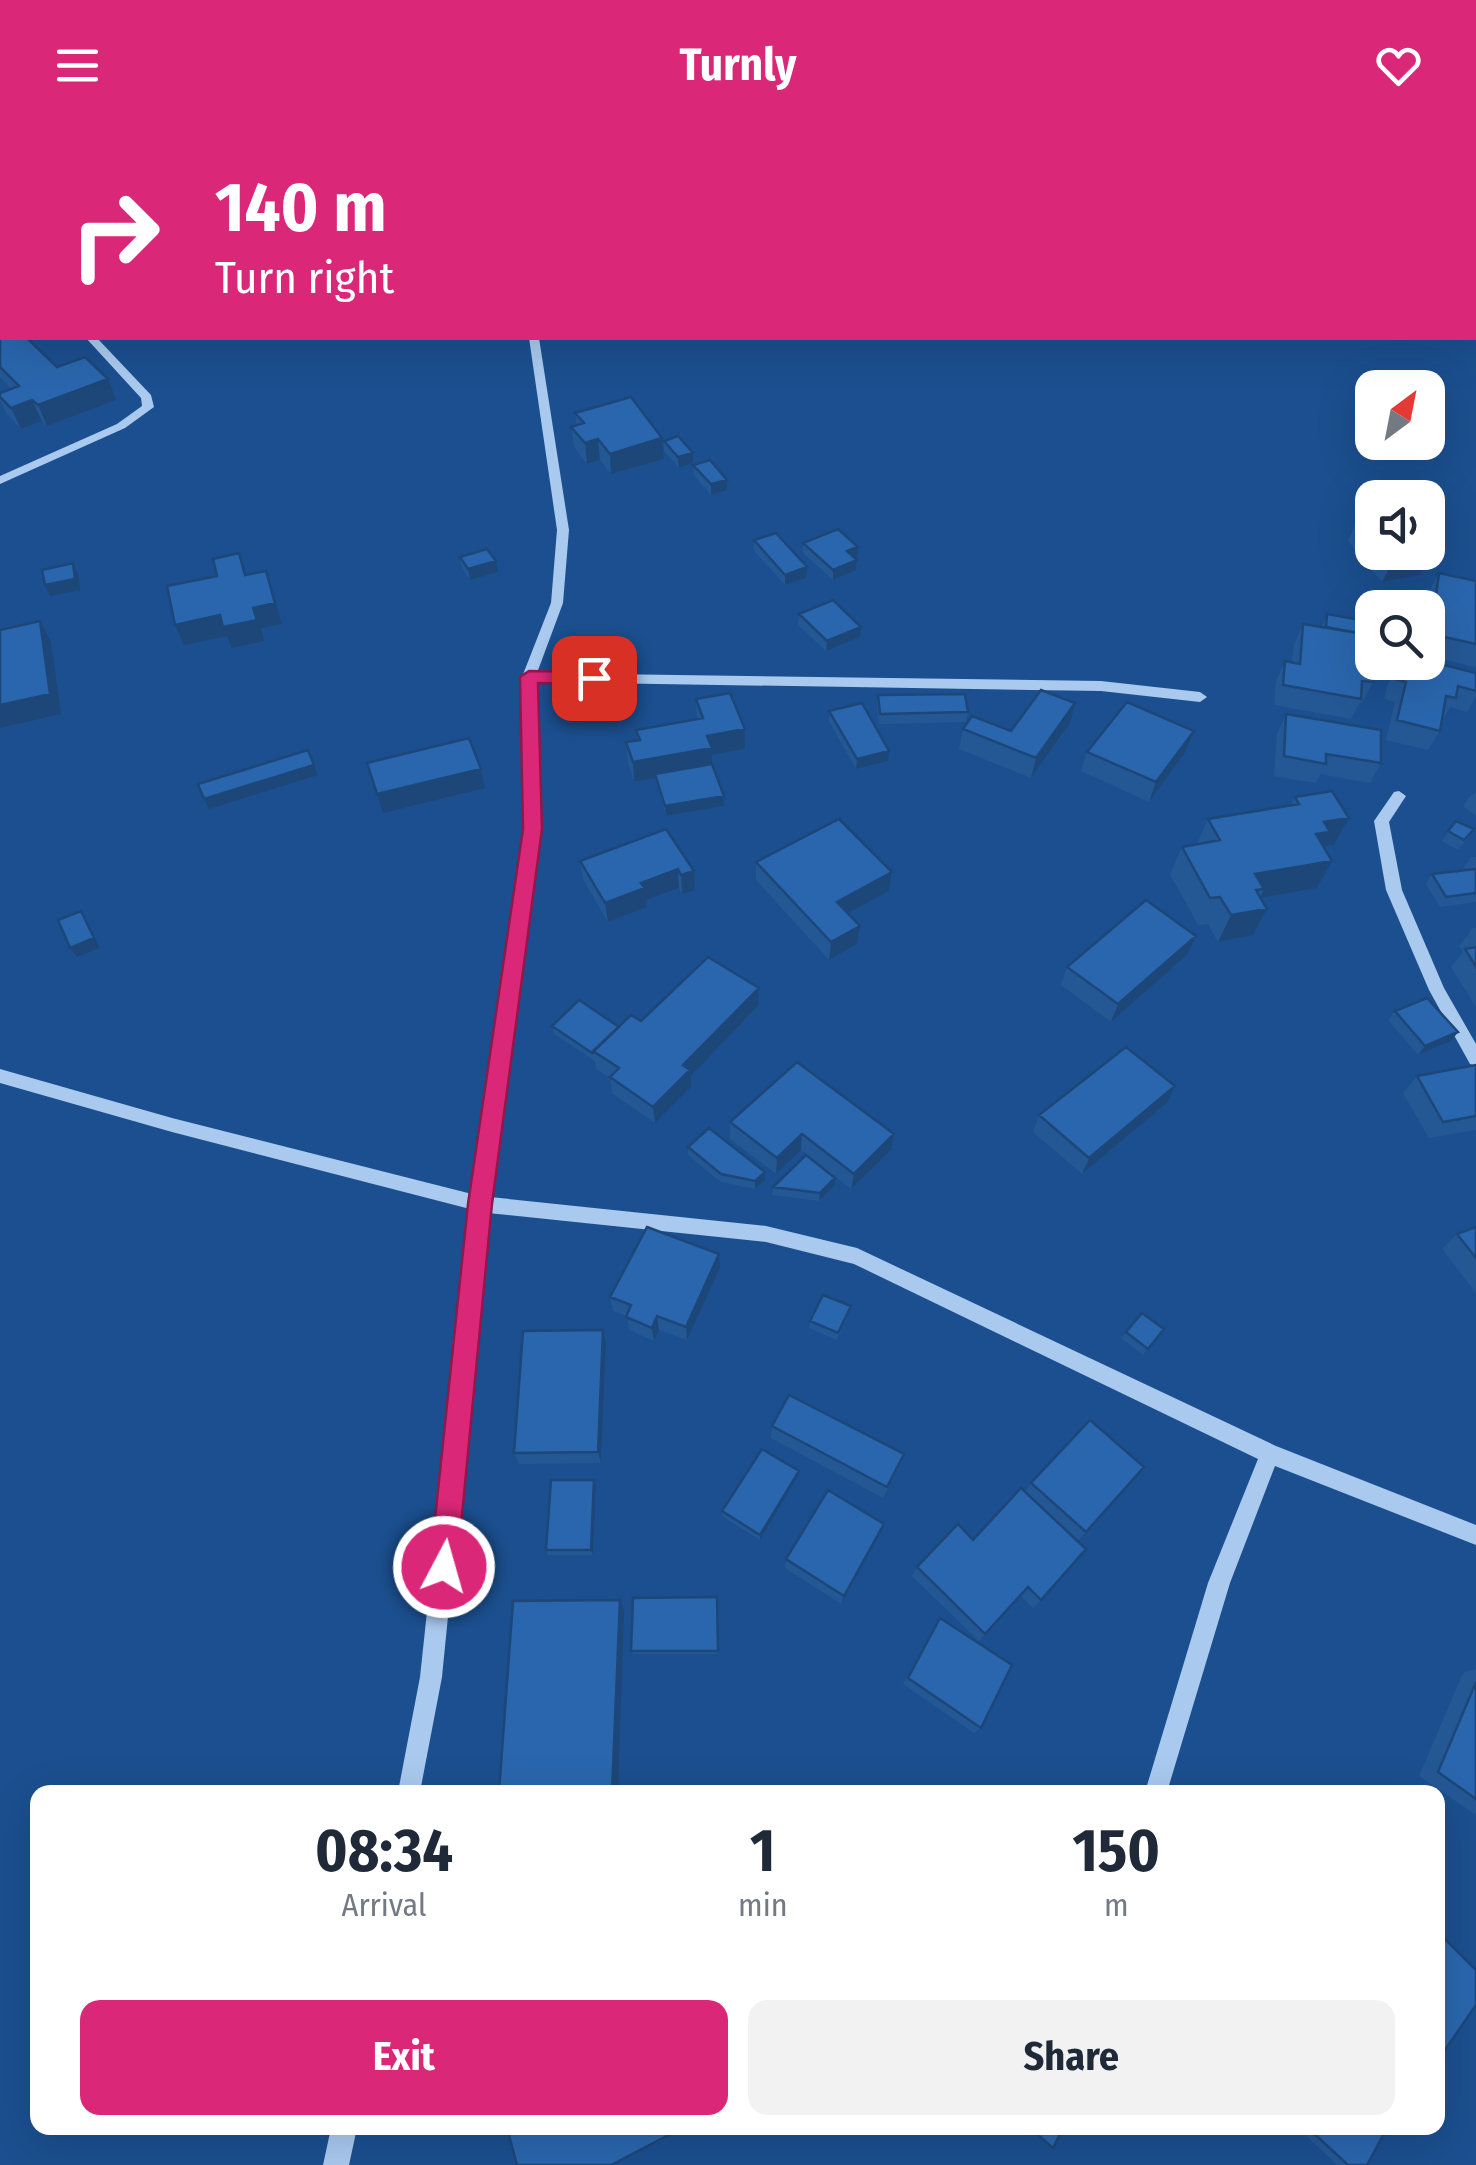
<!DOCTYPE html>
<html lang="en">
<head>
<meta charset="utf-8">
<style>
	body { margin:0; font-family:"Fira Sans Condensed",sans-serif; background:#f2f2f3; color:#1f2937; height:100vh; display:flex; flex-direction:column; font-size:38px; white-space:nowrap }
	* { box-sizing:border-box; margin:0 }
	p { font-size:32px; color:#747a83 }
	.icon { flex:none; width:55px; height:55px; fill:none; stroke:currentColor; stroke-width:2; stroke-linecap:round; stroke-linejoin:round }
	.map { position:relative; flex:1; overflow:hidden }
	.sheet { position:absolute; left:30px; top:1655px; width:1415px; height:350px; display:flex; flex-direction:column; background:#fff; border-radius:20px; box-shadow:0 10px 40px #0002 }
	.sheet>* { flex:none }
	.top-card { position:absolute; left:0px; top:0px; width:1478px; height:210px; box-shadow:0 10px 40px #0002; background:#db2777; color:#fff; overflow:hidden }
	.needle { width:65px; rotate:32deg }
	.controls { position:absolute; left:1355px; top:240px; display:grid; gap:20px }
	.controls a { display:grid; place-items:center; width:90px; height:90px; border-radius:20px; background:#fff; box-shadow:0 10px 40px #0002; font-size:50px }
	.pin { position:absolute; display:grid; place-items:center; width:85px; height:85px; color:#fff; margin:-42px; border-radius:20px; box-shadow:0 5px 15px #0006 }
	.me { position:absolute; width:110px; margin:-55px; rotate:6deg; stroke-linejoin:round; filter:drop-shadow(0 0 8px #0008) }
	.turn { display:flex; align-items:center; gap:35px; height:210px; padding:0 50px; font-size:45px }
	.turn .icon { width:130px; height:130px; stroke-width:2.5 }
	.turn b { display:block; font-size:70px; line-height:85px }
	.eta { display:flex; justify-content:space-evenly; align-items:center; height:170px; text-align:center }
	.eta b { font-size:60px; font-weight:700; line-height:70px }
	.primary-button { display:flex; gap:20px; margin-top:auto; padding:20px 50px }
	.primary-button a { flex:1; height:115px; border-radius:20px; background:#db2777; color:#fff; font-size:40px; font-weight:700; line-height:115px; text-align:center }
	.primary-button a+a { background:#f2f2f3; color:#1f2937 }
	header { display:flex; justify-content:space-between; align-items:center; height:130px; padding:0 50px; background:#db2777; color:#fff; font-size:45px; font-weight:700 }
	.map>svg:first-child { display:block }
</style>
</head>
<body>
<header><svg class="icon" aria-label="menu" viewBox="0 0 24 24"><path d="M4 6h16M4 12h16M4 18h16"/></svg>Turnly<svg class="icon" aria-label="heart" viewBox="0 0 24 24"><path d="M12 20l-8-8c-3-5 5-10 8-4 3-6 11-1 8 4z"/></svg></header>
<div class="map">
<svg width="1476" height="2035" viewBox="0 0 1476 2035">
	<rect width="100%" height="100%" fill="#1b4f8f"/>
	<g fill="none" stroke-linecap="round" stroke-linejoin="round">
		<path fill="#a9c9ee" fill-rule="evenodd" d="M460,0H470L471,2H462Z
			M86,208H97L151,265L154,277L125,298L0,354V346L117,294L142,276L141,268Z
			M529,208H539L569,400L563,473L537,543L1101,551L1200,562L1207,567L1200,572L1101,561L536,552L539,699L490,1067L766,1096L857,1118L1276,1316L1476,1395V1415L1275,1336L1230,1453L1167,1662H1145L1208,1453L1258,1329L854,1134L766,1112L488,1083L442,1547L420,1662H398L420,1547L470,1079L172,1002L0,953V939L172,988L472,1064L525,699L522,547L551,473L557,400Z
			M1399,661L1406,666L1389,692L1402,760L1444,858L1476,914V936L1470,934L1429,860L1386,760L1374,691L1394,662Z
			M331,1998H357L349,2035H323Z"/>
	</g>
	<path fill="#245895" d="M769,0H807L804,2H775Z
		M1450,0H1476V10L1475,2H1450Z
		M0,201L57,237L116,270L47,296L42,291L21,299L7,284L0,270V263L11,259L0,247Z
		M575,283L662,308L664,329L611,344L600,330L587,334L574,317L571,297L577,295Z
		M664,311L693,323V333L679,338L664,321Z
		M693,335L727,350V360L711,365L694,345Z
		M1372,388V422H1428L1431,425L1420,445L1382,452L1348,411L1357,390Z
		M754,410L806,448L785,455L754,421Z
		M803,413L857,428H855L857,430L856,440L833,450L803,423Z
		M460,427L498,442L470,450L462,438Z
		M1439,443L1476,451V537L1428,526L1426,478L1428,463Z
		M799,484L860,507L826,521L798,495Z
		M1327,484L1372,492V520L1363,518L1373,552L1362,573L1360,572L1351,589L1274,575L1276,551L1285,531L1292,532L1294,514L1303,494L1322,497Z
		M1407,532H1428L1476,543V567L1467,582L1450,577L1444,588H1442L1440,601L1428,620L1386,610L1395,572L1384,569L1387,556L1398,536L1405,537Z
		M878,565L968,582L966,592L879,594L877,576Z
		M696,569L745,619L712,625V634L724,666V676L666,686L655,648L634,652L628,632L626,612L637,610L636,600L697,589Z
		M829,581L888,631L856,639L829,591Z
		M1286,584L1381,633L1370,653L1320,644L1316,653L1274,646L1277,604Z
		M1070,593L1031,648L959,619L963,599L1011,601Z
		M1194,601L1186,621L1149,672L1081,641L1087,622Z
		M1476,663V686L1463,676L1470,666Z
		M1295,667L1349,688L1334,715L1324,717L1332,731L1317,758L1261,768L1253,805L1218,812L1208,794L1198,795L1170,744L1182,717L1197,714L1208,689L1291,675Z
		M1456,691L1467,709L1458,720L1442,711Z
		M1471,727H1476V772L1440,777L1426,754L1432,744L1466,740L1464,737Z
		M580,731L694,741L695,760L682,764L679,758L646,770L647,777L608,792L583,749Z
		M756,732L892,742L889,761L848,783L860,796L857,814L829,830L756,750Z
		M1473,798H1476V877L1451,837L1463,822L1459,816Z
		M1196,806L1188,824L1111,892L1061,855L1067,837Z
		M759,858L758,876L691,946V957L655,993L613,964L610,948L596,939L595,931L554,904L552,896L619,897Z
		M1395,881L1458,902L1451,911L1418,925L1388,890Z
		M1476,935V1000L1429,1008L1403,963L1417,946Z
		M1175,956L1167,973L1082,1044L1033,1002L1039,985Z
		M730,992L894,1004L891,1020L851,1059L801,1020L776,1044L730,1009Z
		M688,1017L765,1050L755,1059L721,1052L688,1025Z
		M834,1056L819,1071L772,1065L773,1057Z
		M1476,1097V1163L1442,1119L1457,1104Z
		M720,1138L687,1210L659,1200L654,1211L629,1200L627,1186L613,1181L610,1167Z
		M849,1183L837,1210L809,1198L810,1191Z
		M1164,1199L1143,1225L1121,1208L1126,1202Z
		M606,1214L601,1333L519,1334L514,1323Z
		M772,1296L900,1335L883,1368L771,1308Z
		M1144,1337L1078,1411L1041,1470L1033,1478L1020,1465L979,1511L912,1446L917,1437L973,1410L1025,1362L1031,1353Z
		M798,1346L760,1410L722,1386V1381Z
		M594,1350L596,1355L593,1425H548L546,1420Z
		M884,1394L880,1404L841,1474L785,1438L786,1429Z
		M717,1467L718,1524H633L631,1521Z
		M940,1488L981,1598L974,1603L903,1554Z
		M1476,1539V1685L1419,1646L1463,1543Z
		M1298,1998H1387L1367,2035H1337Z"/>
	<path fill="#1d4779" d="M789,0H807L804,2H789Z
		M108,249L116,270L47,296L38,275Z
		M32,270L42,291L21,299L11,278Z
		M662,308L664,329L611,344L610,324Z
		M598,309L600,330L587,334L585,313Z
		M693,323V333L679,338L678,327Z
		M727,350V360L711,365V354Z
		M858,417L857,428L846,432L847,421Z
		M1431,425L1420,445L1382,452L1392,432Z
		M857,430L856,440L833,450V440Z
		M496,431L498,442L470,450L468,439Z
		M73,433L78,444L80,460L50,466L45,455Z
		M807,437L806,448L785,455V445Z
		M266,441L282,494L261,498L264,511L232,518L227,506L184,515L175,495L253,478Z
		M40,491L51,512L61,584L0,598V575Z
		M861,497L860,507L826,521L827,511Z
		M1075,573L1070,593L1031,648L1036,628Z
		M745,599V619L712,625V637L634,652L633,632L707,606Z
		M1194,601L1186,621L1149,672L1156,652Z
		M889,621L888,631L856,639L857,629Z
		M314,635L318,645L209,679L204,669Z
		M481,639L485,658L383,683L377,664Z
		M724,666V676L666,686L665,676Z
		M1349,688L1334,715L1322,717L1301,732L1324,692Z
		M1332,731L1317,758L1260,768L1264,759L1255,744Z
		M678,739L679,758L646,770L647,777L608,792L605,773L641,753Z
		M694,741L695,760L682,764L681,745Z
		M892,742L889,761L835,790L837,772Z
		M1267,779L1253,805L1218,812L1231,785Z
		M81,781L100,818L77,827L70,818Z
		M860,796L857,814L829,830L831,812Z
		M1196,806L1188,824L1111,892L1118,874Z
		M759,858L758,876L691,946V957L655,993L653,977L683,935Z
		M1458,902L1451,911L1418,925L1425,916Z
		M1175,956L1167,973L1082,1044L1089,1028Z
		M802,1004L801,1020L776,1044L777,1028Z
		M894,1004L891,1020L851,1059L854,1044Z
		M765,1042V1050L755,1059V1051Z
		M835,1048L834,1056L819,1071L820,1063Z
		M719,1124L720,1138L687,1210L686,1197Z
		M657,1186L659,1200L654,1211L652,1198Z
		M603,1200L606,1214L601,1333L598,1322Z
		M799,1341L798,1346L760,1410V1405Z
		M594,1350L596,1355L593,1425L591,1420Z
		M884,1394L880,1404L841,1474L844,1466Z
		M620,1470L624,1481L618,1662H612Z"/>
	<path fill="#2a66ad" stroke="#1d4779" stroke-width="2.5" d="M1370,0H1394L1402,2H1367Z
		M2,200V208H27L57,237L85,227L108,249L38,275L32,270L11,278L0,267V263L19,256L0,237V201Z
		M631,267L662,308L610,324L598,309L585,313L571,297L584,293L575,283Z
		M678,306L693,323L678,327L664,311Z
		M710,330L727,350L711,354L693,335Z
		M1372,388V408L1357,390Z
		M838,399L858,417L847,421L857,430L833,440L803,413Z
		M776,403L807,437L785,445L754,410Z
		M487,419L496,431L468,439L460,427Z
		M1428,421L1431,425L1392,432L1384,422Z
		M239,423L245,445L266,441L275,473L253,478L257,490L223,497L220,485L175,495L167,456L217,446L213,429Z
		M73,433L75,449L45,455L42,440Z
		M1439,443L1476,451V514L1431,504Z
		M833,470L861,497L827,511L799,484Z
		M1327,484L1372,492V508L1364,507V504L1326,497Z
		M40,491L50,564L0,575V500Z
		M1303,494L1364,504L1363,521L1372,522L1373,552L1362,551L1361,569L1283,555L1285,531L1300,534Z
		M1428,531L1476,543V561L1458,556L1456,568L1446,566L1440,601L1397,590L1406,552L1395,549L1398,536L1408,538L1409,532Z
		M1041,560L1075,573L1036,628L963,599L972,586L1011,601Z
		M730,563L745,599L707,606L712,618L633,632L626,612L640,610L636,600L703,588L696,569Z
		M965,564L968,582L880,584L878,565Z
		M1127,572L1194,601L1156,652L1087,622Z
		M862,573L889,621L857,629L829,581Z
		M1286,584L1381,600V633L1326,624V634L1284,626Z
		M469,608L481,639L377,664L367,633Z
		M308,620L314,635L204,669L198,654Z
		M712,634L724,666L665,676L655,644Z
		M1332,661L1349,688L1324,692L1330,702L1316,704L1332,731L1255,744L1264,759L1256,760L1267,779L1231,785L1220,767L1210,768L1182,717L1220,710L1208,689L1299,674L1295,667Z
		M839,689L892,742L837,772L860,796L831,812L756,732Z
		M1456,691L1474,699L1464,710L1448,701Z
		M666,699L694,741L681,745L678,739L641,753L645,758L605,773L580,731Z
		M1476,739V763L1446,767L1432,744Z
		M1146,770L1196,806L1118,874L1067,837Z
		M81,781L94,808L70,818L58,790Z
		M1476,817V837L1465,819Z
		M708,827L759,858L683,935L690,940L653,977L610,947L619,938L593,921L631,885L641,891Z
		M1427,868L1458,902L1425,916L1395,881Z
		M579,870L619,897L592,923L552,896Z
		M1126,917L1175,956L1089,1028L1039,985Z
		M797,932L894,1004L854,1044L802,1004L777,1028L730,992Z
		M1476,935V986L1443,992L1417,946Z
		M709,998L765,1042L755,1051L721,1044L688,1017Z
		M806,1025L835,1048L820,1063L773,1057Z
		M647,1097L719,1124L686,1197L657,1186L652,1198L626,1187L631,1175L610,1167Z
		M1476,1097V1128L1457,1104Z
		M823,1165L851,1176L838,1203L810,1191Z
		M1142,1183L1164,1199L1148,1219L1126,1202Z
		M603,1200L598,1322L514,1323L523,1201Z
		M789,1265L904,1324L887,1357L772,1296Z
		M1090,1290L1144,1337L1086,1402L1031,1353Z
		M762,1319L799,1341L760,1405L722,1381Z
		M551,1350H594L591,1420H546Z
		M1021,1358L1086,1419L1041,1470L1028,1457L985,1504L917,1437L958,1394L973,1410Z
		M828,1360L884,1394L844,1466L786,1429Z
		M717,1467L718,1521H631L633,1468Z
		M620,1470L612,1662H499L513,1471Z
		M940,1488L1012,1535L981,1598L908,1548Z
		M1476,1552V1669L1438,1642Z
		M1438,1802L1476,1840V1875L1438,1930Z
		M507,1998H682L611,2035H517Z
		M1030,1998H1063L1053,2018Z
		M1308,1998H1387L1367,2035H1348Z"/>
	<path fill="#db2777" stroke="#8e194d" stroke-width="2.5" d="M529,541L594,542L603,548L594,554L538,553L542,699L492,1074L457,1437L453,1446L444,1450L434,1446L430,1437L468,1074L523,699L520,547Z"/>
</svg>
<div class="controls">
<a><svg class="needle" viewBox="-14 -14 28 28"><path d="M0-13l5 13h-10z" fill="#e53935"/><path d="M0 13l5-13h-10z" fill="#747a83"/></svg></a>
<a><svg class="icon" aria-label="sound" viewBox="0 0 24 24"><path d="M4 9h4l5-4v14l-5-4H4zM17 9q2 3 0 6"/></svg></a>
<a><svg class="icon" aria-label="search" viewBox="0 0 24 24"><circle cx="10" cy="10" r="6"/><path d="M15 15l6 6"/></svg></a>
</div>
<div class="pin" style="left:594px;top:548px;background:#d93025"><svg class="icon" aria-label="arrive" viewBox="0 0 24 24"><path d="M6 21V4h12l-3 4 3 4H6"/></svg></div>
<svg class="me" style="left:444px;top:1437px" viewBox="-20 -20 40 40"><circle r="17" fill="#db2777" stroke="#fff" stroke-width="3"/><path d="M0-11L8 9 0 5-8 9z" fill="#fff"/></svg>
<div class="top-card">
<div class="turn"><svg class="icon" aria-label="right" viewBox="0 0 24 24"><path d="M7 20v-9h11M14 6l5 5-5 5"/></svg><div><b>140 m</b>Turn right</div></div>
</div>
<section class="sheet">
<div class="eta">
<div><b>08:34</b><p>Arrival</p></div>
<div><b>1</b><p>min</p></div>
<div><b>150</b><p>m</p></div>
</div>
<div class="primary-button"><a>Exit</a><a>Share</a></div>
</section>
</div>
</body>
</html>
